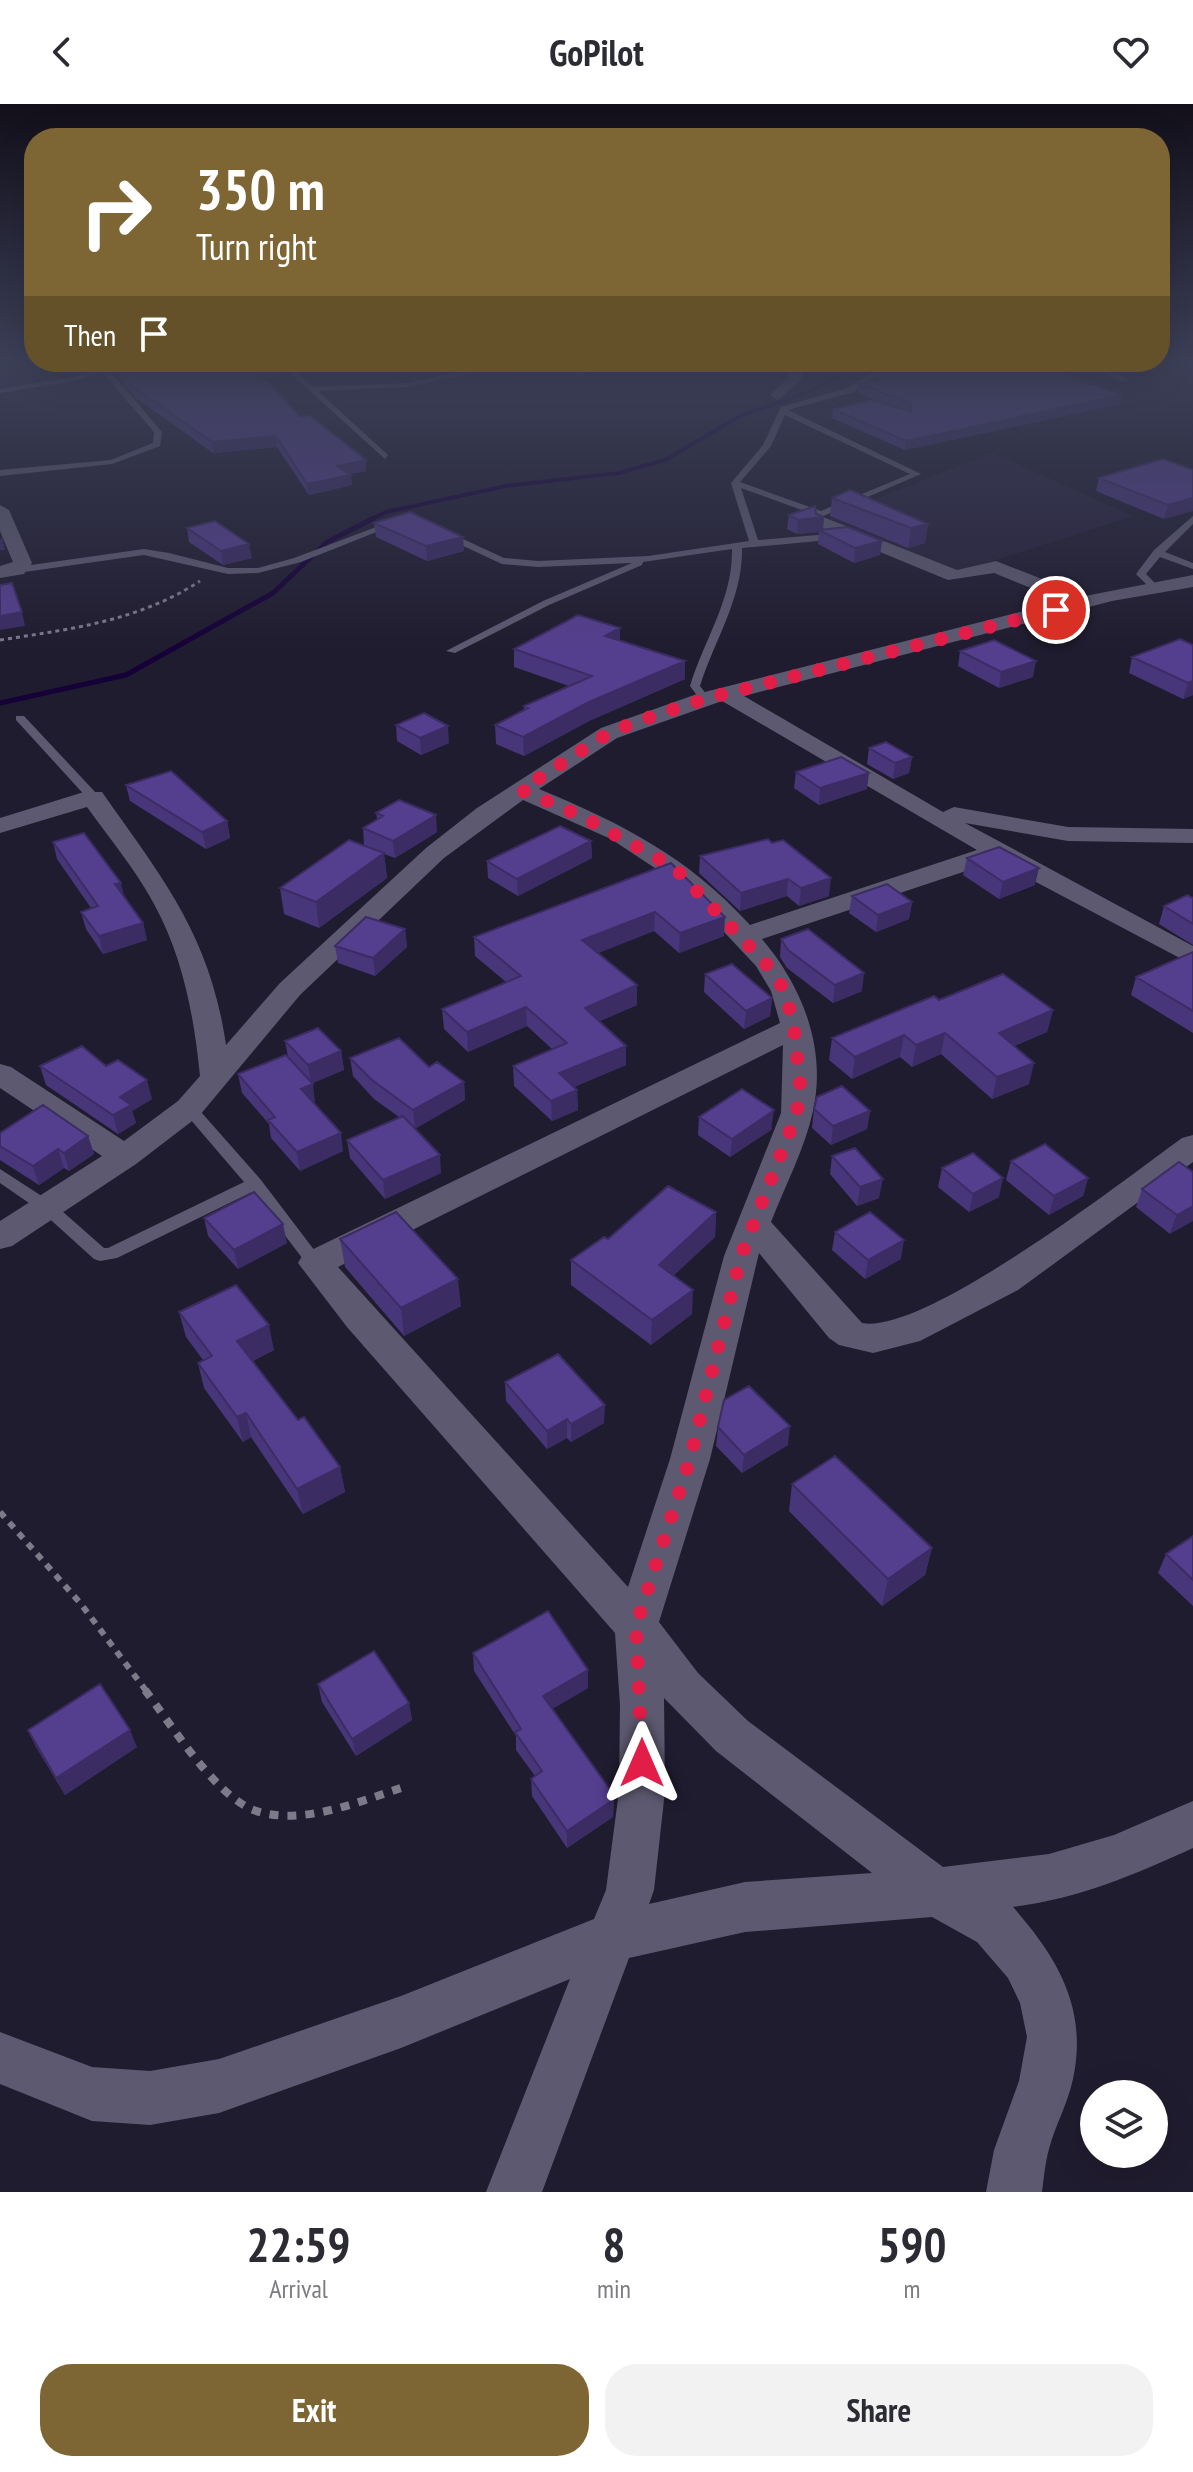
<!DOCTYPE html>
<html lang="en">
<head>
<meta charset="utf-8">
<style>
	body { margin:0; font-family:"PT Sans Narrow",sans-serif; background:#f2f2f3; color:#2b2b33; height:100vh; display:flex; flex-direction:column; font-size:30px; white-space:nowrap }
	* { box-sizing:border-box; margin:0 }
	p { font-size:26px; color:#7c7c81 }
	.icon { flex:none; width:44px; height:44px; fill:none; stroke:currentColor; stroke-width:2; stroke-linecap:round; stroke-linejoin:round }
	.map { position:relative; height:2088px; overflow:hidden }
	.side { display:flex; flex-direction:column; background:#fff; flex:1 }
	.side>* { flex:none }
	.guide { position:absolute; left:24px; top:24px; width:1146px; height:244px; border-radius:32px; box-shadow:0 8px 32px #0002; background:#7e6634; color:#fff; overflow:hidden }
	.buttons { position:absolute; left:1080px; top:1976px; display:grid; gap:16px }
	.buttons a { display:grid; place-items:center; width:88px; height:88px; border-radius:50%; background:#fff; box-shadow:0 8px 32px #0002; font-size:40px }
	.pin { position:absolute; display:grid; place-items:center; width:68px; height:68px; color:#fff; margin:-34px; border:4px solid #fff; border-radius:50%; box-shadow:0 2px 8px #0007 }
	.me { position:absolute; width:88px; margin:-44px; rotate:0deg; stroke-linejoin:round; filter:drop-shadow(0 0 6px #0008) }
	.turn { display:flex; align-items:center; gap:28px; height:168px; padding:0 40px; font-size:36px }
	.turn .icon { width:104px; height:104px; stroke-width:2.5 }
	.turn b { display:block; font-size:56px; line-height:68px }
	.then { display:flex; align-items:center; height:76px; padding:0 40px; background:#0003; gap:16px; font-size:30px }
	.eta { display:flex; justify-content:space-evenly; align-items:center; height:136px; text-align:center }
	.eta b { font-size:48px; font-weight:700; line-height:56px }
	.primary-button { display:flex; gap:16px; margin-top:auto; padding:16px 40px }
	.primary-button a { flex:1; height:92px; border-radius:32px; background:#7e6634; color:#fff; font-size:32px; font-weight:700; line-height:92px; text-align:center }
	.primary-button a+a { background:#f2f2f3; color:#2b2b33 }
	header { display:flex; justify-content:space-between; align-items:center; height:104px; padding:0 40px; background:#fff; font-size:36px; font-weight:700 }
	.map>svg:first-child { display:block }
</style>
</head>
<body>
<header><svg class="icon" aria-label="back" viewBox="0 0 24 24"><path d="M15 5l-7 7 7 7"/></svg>GoPilot<svg class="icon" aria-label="heart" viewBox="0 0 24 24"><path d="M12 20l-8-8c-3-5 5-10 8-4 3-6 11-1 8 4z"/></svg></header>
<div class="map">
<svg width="1193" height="2088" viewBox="0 0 1193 2088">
	<rect width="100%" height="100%" fill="#201c2f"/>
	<path fill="#28223b" d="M992,349L1133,412L956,469L827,414Z"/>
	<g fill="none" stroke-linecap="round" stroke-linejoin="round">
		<path stroke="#150037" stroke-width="4" d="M370,416L386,408L506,382L619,369L665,356L742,311L806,289L839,272L835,258"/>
		<path stroke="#150037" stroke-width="5" d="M0,599L126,571L273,489L327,438L374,414"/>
		<path stroke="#7d7a8a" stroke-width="3" stroke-dasharray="4 4" stroke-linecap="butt" d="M0,536C71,525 139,517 200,477"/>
		<path stroke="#7d7a8a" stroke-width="6" stroke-dasharray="7 7" stroke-linecap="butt" d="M0,1408L81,1500L147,1588"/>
		<path stroke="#7d7a8a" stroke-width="8" stroke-dasharray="9 9" stroke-linecap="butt" d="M145,1586C171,1620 212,1687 251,1705C297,1724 358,1698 401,1684"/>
		<path fill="#5d5970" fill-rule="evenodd" d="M115,258H126L108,265L162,328L160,342L112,360L0,372V366L111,356L153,339L154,328L102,268L75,277L0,289V285L74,273Z
			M278,258H286L313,283L408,279L508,258H522L408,283L318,287L388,351L385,355Z
			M536,258C552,258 567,267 581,266C603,264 624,258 647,258L577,271Z
			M890,258H899L853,288L788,306L921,370L821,413L741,384L758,436L840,429L845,432L840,435L742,444C743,494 715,535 700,582L710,595L709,597H701L690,582C704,536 733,495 732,445L643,458L642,461L549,501L455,549L446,547L543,497L632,459L538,463L502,460L444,433V429H450L504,454L538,457L648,452L749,437L731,379L763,341L781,303L847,284ZM785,311L910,370L821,407L740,378L771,342Z
			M1080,258H1090L1130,276L1123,278Z
			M1193,412V420L1165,448L1193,459V465L1160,453L1146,470L1158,482L1150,484L1136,470L1154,446Z
			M392,417L399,419L301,458L258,469L228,470L144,451L17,469L12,466L17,463L144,445L169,449L228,464H258L294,454Z
			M16,612H24L97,690V696H89L16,616Z
			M189,999L194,1000L261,1076L321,1155L324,1159L321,1163H309L252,1088L117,1154L100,1157L94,1155L42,1108L0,1079V1065L54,1100L104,1144H108L244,1078L184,1008L181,1004L184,1000Z"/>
		<path fill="#5d5970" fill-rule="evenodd" d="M782,258H797L802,265V275L778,296L770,291L788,274V266Z
			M0,401L9,406L32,459L24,470L0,474V462L13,458L0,427Z
			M823,413L957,466L996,457L1085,492L1193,471V483L1112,497L744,592L943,708L954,703L1068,723L1193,725V739L1068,737L965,719L1193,842V861L996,757L762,835C802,882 827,944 813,1007C805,1044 785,1082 771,1118L862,1219C925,1231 1124,1076 1182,1034L1193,1031V1058L1018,1186L920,1237L873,1249L839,1241L829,1234L759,1149L710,1355L659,1518L698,1569L748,1617L943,1763L1049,1750L1114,1731L1193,1697V1744C1134,1771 1077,1795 1013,1803C1058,1854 1088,1905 1073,1975C1068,1999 1055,2022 1049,2045C1045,2059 1044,2074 1042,2088H986L994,2046L1019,1977L1027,1933L1020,1899L1008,1874L977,1838L932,1813L745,1828L629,1854L542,2088H486L570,1875L401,1944L219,2009L150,2021L92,2017L0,1980V1928L92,1963L150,1967L219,1955L401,1892L594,1815L606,1786L619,1687L620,1601L615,1529L347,1223L298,1159L303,1150L780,919L771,887L756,862L679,780L611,735L523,696L444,754L300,891L200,1011L136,1060L12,1142L0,1145V1117L102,1052L0,984V960L11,963L124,1037L178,997L200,972C194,912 183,853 154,800C135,765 110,735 87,703L0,729V714L84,688H102C163,775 210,831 226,941L280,879L426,744L477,704L601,624L697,590L1063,497L994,469L948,476L817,422V414ZM722,597L977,746L750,821C688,753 623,720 539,685L617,634ZM783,941L781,1009L724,1152L670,1355L628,1483L338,1163ZM664,1594L716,1647L872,1769L745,1778L649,1800L654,1786L665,1687Z"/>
	</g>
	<path fill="#48367a" d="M290,258H336L337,263L301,268Z
		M115,261H286L287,270L261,274L300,313L366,367L350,370L352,381L309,391L277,343L213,349L136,294L117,271Z
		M878,266L1120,300L905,346L832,314L833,305H899L858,289L859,280L879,276L877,275Z
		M1193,366L1164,415L1096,387L1099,374Z
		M832,394L928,420L925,439L908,444L830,412Z
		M816,410L823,426L882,437L880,451L854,459L818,440L819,428L797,430L787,425L789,411Z
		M374,419L464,447L427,457L376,433Z
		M187,424L252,454L223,461L189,438Z
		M620,524V537L685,557V575L589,617L524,652L496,640L495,621L524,606V602L569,582L514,563V545Z
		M1193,541V591L1183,595L1129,569L1132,553Z
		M960,547L1033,573L999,584L958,562Z
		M396,621L449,639L421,651L397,637Z
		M869,644L912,653L909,669L893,675L867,660Z
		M796,668L867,685L819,701L794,684Z
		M126,681L227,717L230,734L206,745L130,697Z
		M376,709L437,728L395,754L384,750L387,774L319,824L284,810L280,784L376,746L364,741L363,724L377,715Z
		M768,735L829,792L799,802L787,792L740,807L699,769L700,752Z
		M591,737L592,754L518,792L488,774L487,757Z
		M53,738L124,792L143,819L147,836L103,850L86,825L81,808L91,804L57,755Z
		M967,754L1035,781L999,795L963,771Z
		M671,759L724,832L679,849L654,827L598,849L637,901L600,917L626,942V961L574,983L577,986L578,1006L552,1017L514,982L513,962L552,945L527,922L468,948L444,925L442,905L506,878L475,852L474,833Z
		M852,792L912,798L909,815L876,828L849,809Z
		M1193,794V841L1159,820L1164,802Z
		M405,825L407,843L375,872L338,859L335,842Z
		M781,835L862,887L833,899L787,864L780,853Z
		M1193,848V929L1131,891L1136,873Z
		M705,870L772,894L770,912L744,925L704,888Z
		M939,896L1053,906L1047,928L1014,942L1029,980L992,995L941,950L912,963L900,953L852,975L829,956L832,934Z
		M285,937L341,947L344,966L312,979L315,999H314L343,1047L300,1067L271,1034L269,1020L242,989L238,970L288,953Z
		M350,954L429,963L464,978L465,996L415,1024L441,1069L385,1095L350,1054L347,1036L399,1013L374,995L353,972Z
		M40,962H106L152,995L132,1007L136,1019L118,1030L46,981Z
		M814,1005L870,1007L867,1025L831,1041L812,1024Z
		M699,1013L772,1024L771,1026L730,1053L698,1031Z
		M0,1029L88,1032L94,1050L69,1067L64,1064L39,1081L0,1056Z
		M832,1052L879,1094L857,1102L830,1070Z
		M1011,1057L1088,1074L1083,1092L1049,1111L1006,1076Z
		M942,1064L999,1093L969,1108L938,1083Z
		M1193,1068L1170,1130L1136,1103L1142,1085Z
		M716,1108L715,1133L673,1172L692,1210L651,1241L571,1181V1156L608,1135Z
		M204,1114L287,1139L238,1165L208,1132Z
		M835,1128L901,1155L865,1175L832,1146Z
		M340,1135L461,1202L404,1232L345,1163Z
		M179,1208L274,1246L253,1257L298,1316L340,1363L345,1388L303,1410L251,1333L243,1338L204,1284L198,1259L203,1256L186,1233Z
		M505,1278L604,1319L571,1338L567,1334L547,1345L506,1297Z
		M718,1323L788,1341L742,1369L716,1342Z
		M792,1380L932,1444L925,1471L882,1502L789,1407Z
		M1193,1432V1502L1158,1469L1166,1450Z
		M473,1549L588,1584L552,1605L614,1691L613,1713L567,1744L532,1692L531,1675L535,1672L516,1646V1632L474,1567Z
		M318,1580L409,1599L412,1616L356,1652L322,1598Z
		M28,1626L137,1643L65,1691L36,1643Z"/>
	<path fill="#3b2c63" d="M306,258H336L337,263L301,268L300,259Z
		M286,261L287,270L249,276L248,266Z
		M1122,291L1120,300L905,346L906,337Z
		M276,332L277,343L213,349L212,338Z
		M366,356V367L338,372L337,362Z
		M351,371L352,381L309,391L307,380Z
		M1193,394V407L1164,415L1168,401Z
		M824,413L823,428L819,426V428L797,430L798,416Z
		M928,420L925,439L908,444L911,424Z
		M463,433L464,447L427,457L426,442Z
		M2,434L5,446H0V435Z
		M882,437L880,451L854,459L855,444Z
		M249,440L252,454L223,461L221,447Z
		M22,508L25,522L0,526V512Z
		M620,524V542L605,532Z
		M685,557V575L589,617L524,652L523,633L589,598Z
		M1036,557L1033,573L999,584L1001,568Z
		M1193,577V591L1183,595L1188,579Z
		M448,622L449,639L421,651L420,634Z
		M912,653L909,669L893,675L895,659Z
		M869,669L867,685L819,701L820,684Z
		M436,711L437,728L395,754L393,737Z
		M227,717L230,734L206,745L202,728Z
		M591,737L592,754L518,792L517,775Z
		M384,749L387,774L319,824L316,798Z
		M1039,764L1035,781L999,795L1003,778Z
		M831,774L829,792L799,802L801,784Z
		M788,775L787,792L740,807L741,789Z
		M121,779L125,796L115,780Z
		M912,798L909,815L876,828L878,811Z
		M655,808L654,827L582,855V836Z
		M725,813L724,832L679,849L680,829Z
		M143,819L147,836L103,850L99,832Z
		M405,825L407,843L375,872L373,854Z
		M864,869L862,887L833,899L835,881Z
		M637,881V901L585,923V904Z
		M772,894L770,912L744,925L746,907Z
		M526,903L527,922L468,948L467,928Z
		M1053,906L1047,928L994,951L999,929Z
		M945,929L941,950L912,963L916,941Z
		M904,931L900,953L852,975L855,953Z
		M626,942V961L559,989V969Z
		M341,947L344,966L311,980L308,961Z
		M1034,959L1029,980L992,995L997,973Z
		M147,976L152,995L132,1007L136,1019L118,1030L113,1011L120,993Z
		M464,978L465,996L415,1025L413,1006Z
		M313,980L315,999L304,1004L301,985Z
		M577,986L578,1006L552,1017L551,997Z
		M774,1006L771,1026L730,1053L732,1035Z
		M870,1007L867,1025L831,1041L833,1022Z
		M341,1029L343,1047L300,1067L297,1048Z
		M88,1032L94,1050L69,1067L64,1049Z
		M58,1045L64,1064L39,1081L33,1062Z
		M440,1051L441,1069L385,1095L383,1076Z
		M1003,1074L999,1093L969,1108L973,1090Z
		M1088,1074L1083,1092L1049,1111L1054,1092Z
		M883,1075L879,1094L857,1102L860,1083Z
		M1193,1102V1117L1170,1130L1177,1111Z
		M716,1108L715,1133L658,1186L659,1161Z
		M283,1120L287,1139L238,1165L234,1146Z
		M904,1136L901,1155L865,1175L868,1156Z
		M458,1175L461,1202L404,1232L401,1204Z
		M693,1186L692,1210L651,1241L652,1216Z
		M269,1221L274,1246L243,1262L237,1237Z
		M605,1301L604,1319L571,1338V1320Z
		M246,1309L251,1333L243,1338L237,1313Z
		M567,1315V1334L547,1345V1327Z
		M790,1322L788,1341L742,1369L744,1351Z
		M340,1363L345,1388L303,1410L297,1385Z
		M932,1444L925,1471L882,1502L888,1475Z
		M588,1566V1584L543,1610V1592Z
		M409,1599L412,1616L356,1652L352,1635Z
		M130,1626L137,1643L65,1691L56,1674Z
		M614,1691L613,1713L567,1744V1727Z"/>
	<path fill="#543f8e" stroke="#3b2c63" stroke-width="2" d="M134,258H283L286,261L248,266L273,282L300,313L309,311L366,356L337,362L351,371L307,380L276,332L212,338L135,284L115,261Z
		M910,258H1031L1122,291L906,337L833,305L873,296L911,308L910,299L859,280L894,272L878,266L885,262Z
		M1163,355L1193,366V394L1168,401L1099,374Z
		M850,386L928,420L911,424L832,394Z
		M815,402L816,410L824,413L798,416L789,411Z
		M410,408L463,433L426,442L374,419Z
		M215,417L249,440L221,447L187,424Z
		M848,423L882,437L855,444L819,426Z
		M12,479L22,508L0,512V481Z
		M578,511L620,524L605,532L685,557L589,598L523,633L495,621L528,604L524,602L592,572L514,545Z
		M1180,535L1193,541V577L1188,579L1132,553Z
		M994,536L1036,557L1001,568L960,547Z
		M424,609L448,622L420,634L396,621Z
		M886,638L912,653L895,659L869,644Z
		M841,653L869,669L820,684L796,668Z
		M171,667L227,717L202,728L126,681Z
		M399,696L436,711L393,737L363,724L383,712L376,709Z
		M560,722L591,737L517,775L487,757Z
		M84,729L121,779L115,780L143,819L99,832L81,808L98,802L53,738Z
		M768,735L772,739L783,736L831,774L801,784L788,775L741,789L700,752Z
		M349,736L384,749L316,798L280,784Z
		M999,743L1039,764L1003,778L967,754Z
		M671,759L725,813L680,829L655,808L582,836L637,881L585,904L626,942L559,969L577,986L551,997L513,962L567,939L526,903L467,928L442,905L521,872L474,833Z
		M887,780L912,798L878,811L852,792Z
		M1187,791L1193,794V820L1164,802Z
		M366,813L405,825L373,854L335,842Z
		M808,825L864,869L835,881L788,846L781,835Z
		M1193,848V907L1136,873Z
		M732,860L772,894L746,907L705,870Z
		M1003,870L1053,906L999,929L1034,959L997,973L945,929L916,941L904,931L855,953L832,934L934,892L939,896Z
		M318,924L341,947L308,961L285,937Z
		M399,934L429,963L437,958L464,978L413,1006L372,976L350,954Z
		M82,942L106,962L118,956L147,976L120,993L131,1001L113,1011L40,962Z
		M286,951L313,980L301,985L341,1029L297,1048L268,1016L275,1013L238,970Z
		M842,982L870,1007L833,1022L814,1005L817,993Z
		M742,985L774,1006L773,1007L732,1035L699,1013Z
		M43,1001L88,1032L64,1049L58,1045L33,1062L0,1042V1029Z
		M403,1012L440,1051L383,1076L347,1036Z
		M1045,1040L1088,1074L1054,1092L1011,1057Z
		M855,1044L883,1075L860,1083L832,1052Z
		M973,1049L1003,1074L973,1090L942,1064Z
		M1179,1058L1193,1068V1102L1177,1111L1142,1085Z
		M668,1082L716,1108L659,1161L693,1186L652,1216L571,1156L604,1133L608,1135Z
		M254,1088L283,1120L234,1146L204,1114Z
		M396,1108L458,1175L401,1204L340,1135Z
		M870,1108L904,1136L868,1156L835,1128Z
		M236,1181L269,1221L237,1237L298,1316L304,1313L340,1363L297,1385L246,1309L237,1313L198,1259L212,1252L179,1208Z
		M558,1250L605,1301L571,1320L567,1315L547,1327L505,1278Z
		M749,1282L790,1322L744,1351L718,1323L724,1296Z
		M835,1352L932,1444L888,1475L792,1380Z
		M1193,1432V1476L1166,1450Z
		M548,1507L588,1566L543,1592L614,1691L613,1696L567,1727L531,1675L542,1667L515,1628L521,1625L473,1549Z
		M374,1547L409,1599L352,1635L318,1580Z
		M100,1580L130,1626L56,1674L28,1626Z"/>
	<linearGradient id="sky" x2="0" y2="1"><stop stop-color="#120f1a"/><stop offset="0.47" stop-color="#3c4058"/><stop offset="1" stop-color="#3c4058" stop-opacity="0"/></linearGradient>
	<rect width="1193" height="547" fill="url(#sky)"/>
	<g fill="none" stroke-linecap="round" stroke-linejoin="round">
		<path stroke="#e11d48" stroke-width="14" stroke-dasharray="0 25.2" d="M642,1659L636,1522L690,1355L741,1152L797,1009L800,979L794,924L785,887L769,863L675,764L583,713L521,686L609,629L639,617L705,595L1056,506"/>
	</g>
</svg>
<div class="buttons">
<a><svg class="icon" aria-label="layers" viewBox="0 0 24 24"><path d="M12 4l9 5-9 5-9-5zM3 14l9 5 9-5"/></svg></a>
</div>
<div class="pin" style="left:1056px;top:506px;background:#d93025"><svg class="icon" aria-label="arrive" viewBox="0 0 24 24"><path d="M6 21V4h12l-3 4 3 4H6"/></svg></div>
<svg class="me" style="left:642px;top:1659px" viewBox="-20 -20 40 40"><path d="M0-17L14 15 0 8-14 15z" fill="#e11d48" stroke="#fff" stroke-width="4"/></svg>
<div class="guide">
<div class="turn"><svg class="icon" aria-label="right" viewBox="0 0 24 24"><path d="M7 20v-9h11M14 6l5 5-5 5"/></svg><div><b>350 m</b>Turn right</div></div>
<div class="then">Then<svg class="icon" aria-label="arrive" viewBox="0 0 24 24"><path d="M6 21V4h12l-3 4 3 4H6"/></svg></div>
</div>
</div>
<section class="side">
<div class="eta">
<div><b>22:59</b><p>Arrival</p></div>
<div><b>8</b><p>min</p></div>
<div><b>590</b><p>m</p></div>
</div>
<div class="primary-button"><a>Exit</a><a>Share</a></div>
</section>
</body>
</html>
